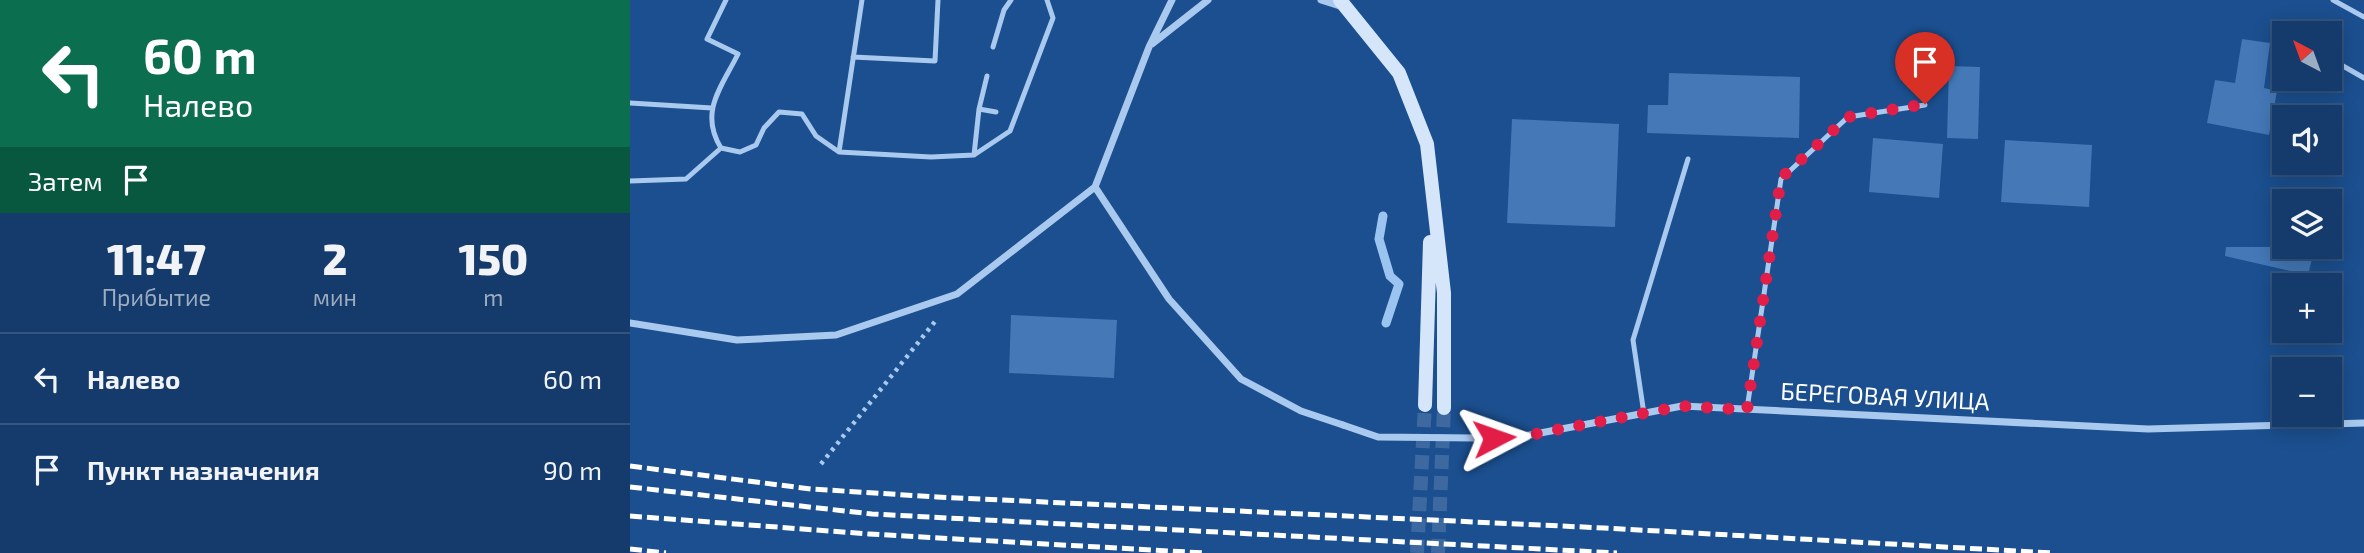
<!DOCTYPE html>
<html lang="ru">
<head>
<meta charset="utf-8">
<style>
	body { margin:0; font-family:"Exo 2",sans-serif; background:#214673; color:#f1f3f6; height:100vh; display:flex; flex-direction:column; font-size:26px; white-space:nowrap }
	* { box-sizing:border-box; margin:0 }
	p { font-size:23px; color:#9dadc1 }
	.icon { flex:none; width:38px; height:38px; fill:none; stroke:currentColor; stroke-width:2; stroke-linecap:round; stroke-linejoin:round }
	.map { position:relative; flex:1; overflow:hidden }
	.details { display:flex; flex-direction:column; background:#143b6b; width:630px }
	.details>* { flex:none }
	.guide { background:#0b6e4f; color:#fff; overflow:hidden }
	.needle { width:46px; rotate:319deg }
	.controls { position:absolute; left:1642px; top:21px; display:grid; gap:14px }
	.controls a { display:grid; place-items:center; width:70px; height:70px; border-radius:0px; background:#143b6b; box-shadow:0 4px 18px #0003,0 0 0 2px #33557e; font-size:35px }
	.pin { position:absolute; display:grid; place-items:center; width:60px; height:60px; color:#fff; margin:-72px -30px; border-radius:50% 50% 50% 0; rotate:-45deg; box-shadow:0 0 7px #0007 }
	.pin .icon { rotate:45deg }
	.me { position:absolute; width:77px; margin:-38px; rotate:86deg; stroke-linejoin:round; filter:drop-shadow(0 0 5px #0008) }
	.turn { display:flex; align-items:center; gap:24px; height:147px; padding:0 28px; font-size:32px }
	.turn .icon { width:91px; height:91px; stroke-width:2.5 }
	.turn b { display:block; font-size:49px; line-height:60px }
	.then { display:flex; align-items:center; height:66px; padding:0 28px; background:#0003; gap:14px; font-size:26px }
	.eta { display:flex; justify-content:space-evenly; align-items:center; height:119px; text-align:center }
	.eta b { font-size:42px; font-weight:800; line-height:49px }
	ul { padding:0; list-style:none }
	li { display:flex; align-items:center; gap:21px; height:91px; padding:0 28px; border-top:2px solid #33557e }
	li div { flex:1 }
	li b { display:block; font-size:26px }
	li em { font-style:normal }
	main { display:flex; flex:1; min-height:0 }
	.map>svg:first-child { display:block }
</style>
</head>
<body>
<main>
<section class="details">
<div class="guide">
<div class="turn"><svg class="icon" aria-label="left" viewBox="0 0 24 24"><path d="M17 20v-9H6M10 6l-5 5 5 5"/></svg><div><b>60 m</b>Налево</div></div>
<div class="then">Затем<svg class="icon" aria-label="arrive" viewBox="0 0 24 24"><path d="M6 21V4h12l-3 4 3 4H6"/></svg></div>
</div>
<div class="eta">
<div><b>11:47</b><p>Прибытие</p></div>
<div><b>2</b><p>мин</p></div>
<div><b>150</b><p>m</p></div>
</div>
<ul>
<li><svg class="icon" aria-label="left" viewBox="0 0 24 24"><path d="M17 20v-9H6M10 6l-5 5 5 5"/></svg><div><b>Налево</b></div><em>60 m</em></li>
<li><svg class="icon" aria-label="arrive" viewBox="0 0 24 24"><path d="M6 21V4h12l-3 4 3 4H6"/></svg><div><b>Пункт назначения</b></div><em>90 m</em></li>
</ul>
</section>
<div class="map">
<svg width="1734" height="553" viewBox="0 0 1734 553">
	<rect width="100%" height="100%" fill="#1b4f8f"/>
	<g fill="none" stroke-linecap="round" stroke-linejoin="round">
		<path stroke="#9cc4f0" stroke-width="9" d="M753,216L749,239L760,276L769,284L756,323"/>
	</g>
	<path fill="#4478b7" d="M1612,39L1640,43L1634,88L1647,91L1639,135L1577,123L1585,80L1605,83Z
		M1319,66L1350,67L1348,139L1317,138Z
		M1039,73L1170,77L1169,138L1017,133L1018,105H1038Z
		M882,119L989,124L985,227L877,223Z
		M1243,138L1313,144L1309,198L1239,192Z
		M1375,140L1462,145L1459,207L1371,202Z
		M1596,247H1685L1678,275L1595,256Z
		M381,315L487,320L484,378L379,373Z"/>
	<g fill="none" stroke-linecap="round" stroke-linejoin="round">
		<path stroke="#3d69a0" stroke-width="14" stroke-dasharray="14 7" stroke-linecap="butt" d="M787,553L795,405
			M808,553L814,408"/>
		<path stroke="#a9c9ee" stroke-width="4.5" stroke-dasharray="3.5 5" stroke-linecap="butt" d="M191,464L307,319"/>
		<path stroke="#a9c9ee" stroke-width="5" d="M96,0L77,39L108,54C91,88 69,112 91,148L110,152L126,145L134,128L149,112L172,114L186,136L209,152L301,157L344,155L380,131L423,18L417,0
			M1703,0L1734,17
			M363,47L374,10L381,0
			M1652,50L1654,51
			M223,57L305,61L308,0
			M1699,58L1734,78
			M0,103L82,108
			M349,109L366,112
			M209,152L232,0
			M344,155L349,109L357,76
			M0,181L56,179L91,148
			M1117,409L1151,179L1218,117L1295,105
			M1014,414L1003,340L1058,159"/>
		<path stroke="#a9c9ee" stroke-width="7" d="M691,0L713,7
			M522,44L578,0
			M465,187L539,299L611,379L671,411L713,425
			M0,323L107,340L206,335L327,294L465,187L519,47L542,0
			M844,438H884L1052,406L1518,429L1734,423"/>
		<path stroke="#d6e6fa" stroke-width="14" d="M710,0L769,73L797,144L814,293V408
			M795,405L800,242"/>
		<path stroke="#fff" stroke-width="5" stroke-dasharray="12 5" stroke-linecap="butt" d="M0,466L181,489L307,497L974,528L1423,553
			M0,487L242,514L987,553
			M0,516L239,534L575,553
			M0,549L36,553"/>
		<path stroke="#a9c9ee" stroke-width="7" d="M713,425L748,437L844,438"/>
	</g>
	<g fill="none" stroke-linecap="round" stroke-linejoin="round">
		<path stroke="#e11d48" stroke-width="12" stroke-dasharray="0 21.6" d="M864,438H884L1052,406L1117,410L1151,178L1218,117L1295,104"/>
	</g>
	<g text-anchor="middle" stroke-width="5" stroke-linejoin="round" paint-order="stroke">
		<g font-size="24" fill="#fff" stroke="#1b4f8f">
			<text transform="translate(1255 397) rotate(3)" y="8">БЕРЕГОВАЯ УЛИЦА</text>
		</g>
	</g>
</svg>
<div class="controls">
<a><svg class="needle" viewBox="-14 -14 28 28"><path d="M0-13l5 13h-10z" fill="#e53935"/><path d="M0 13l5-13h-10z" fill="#9dadc1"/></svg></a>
<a><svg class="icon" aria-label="sound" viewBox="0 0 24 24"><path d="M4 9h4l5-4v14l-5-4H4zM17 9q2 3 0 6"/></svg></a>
<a><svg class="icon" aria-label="layers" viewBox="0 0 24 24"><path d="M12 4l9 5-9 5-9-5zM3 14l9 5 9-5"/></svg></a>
<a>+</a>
<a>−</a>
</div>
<div class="pin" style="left:1295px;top:104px;background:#d93025"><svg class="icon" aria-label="arrive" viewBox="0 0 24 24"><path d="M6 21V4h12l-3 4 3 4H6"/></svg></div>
<svg class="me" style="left:864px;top:438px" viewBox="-20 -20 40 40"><path d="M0-17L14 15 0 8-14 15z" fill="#e11d48" stroke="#fff" stroke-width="4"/></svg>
</div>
</main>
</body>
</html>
